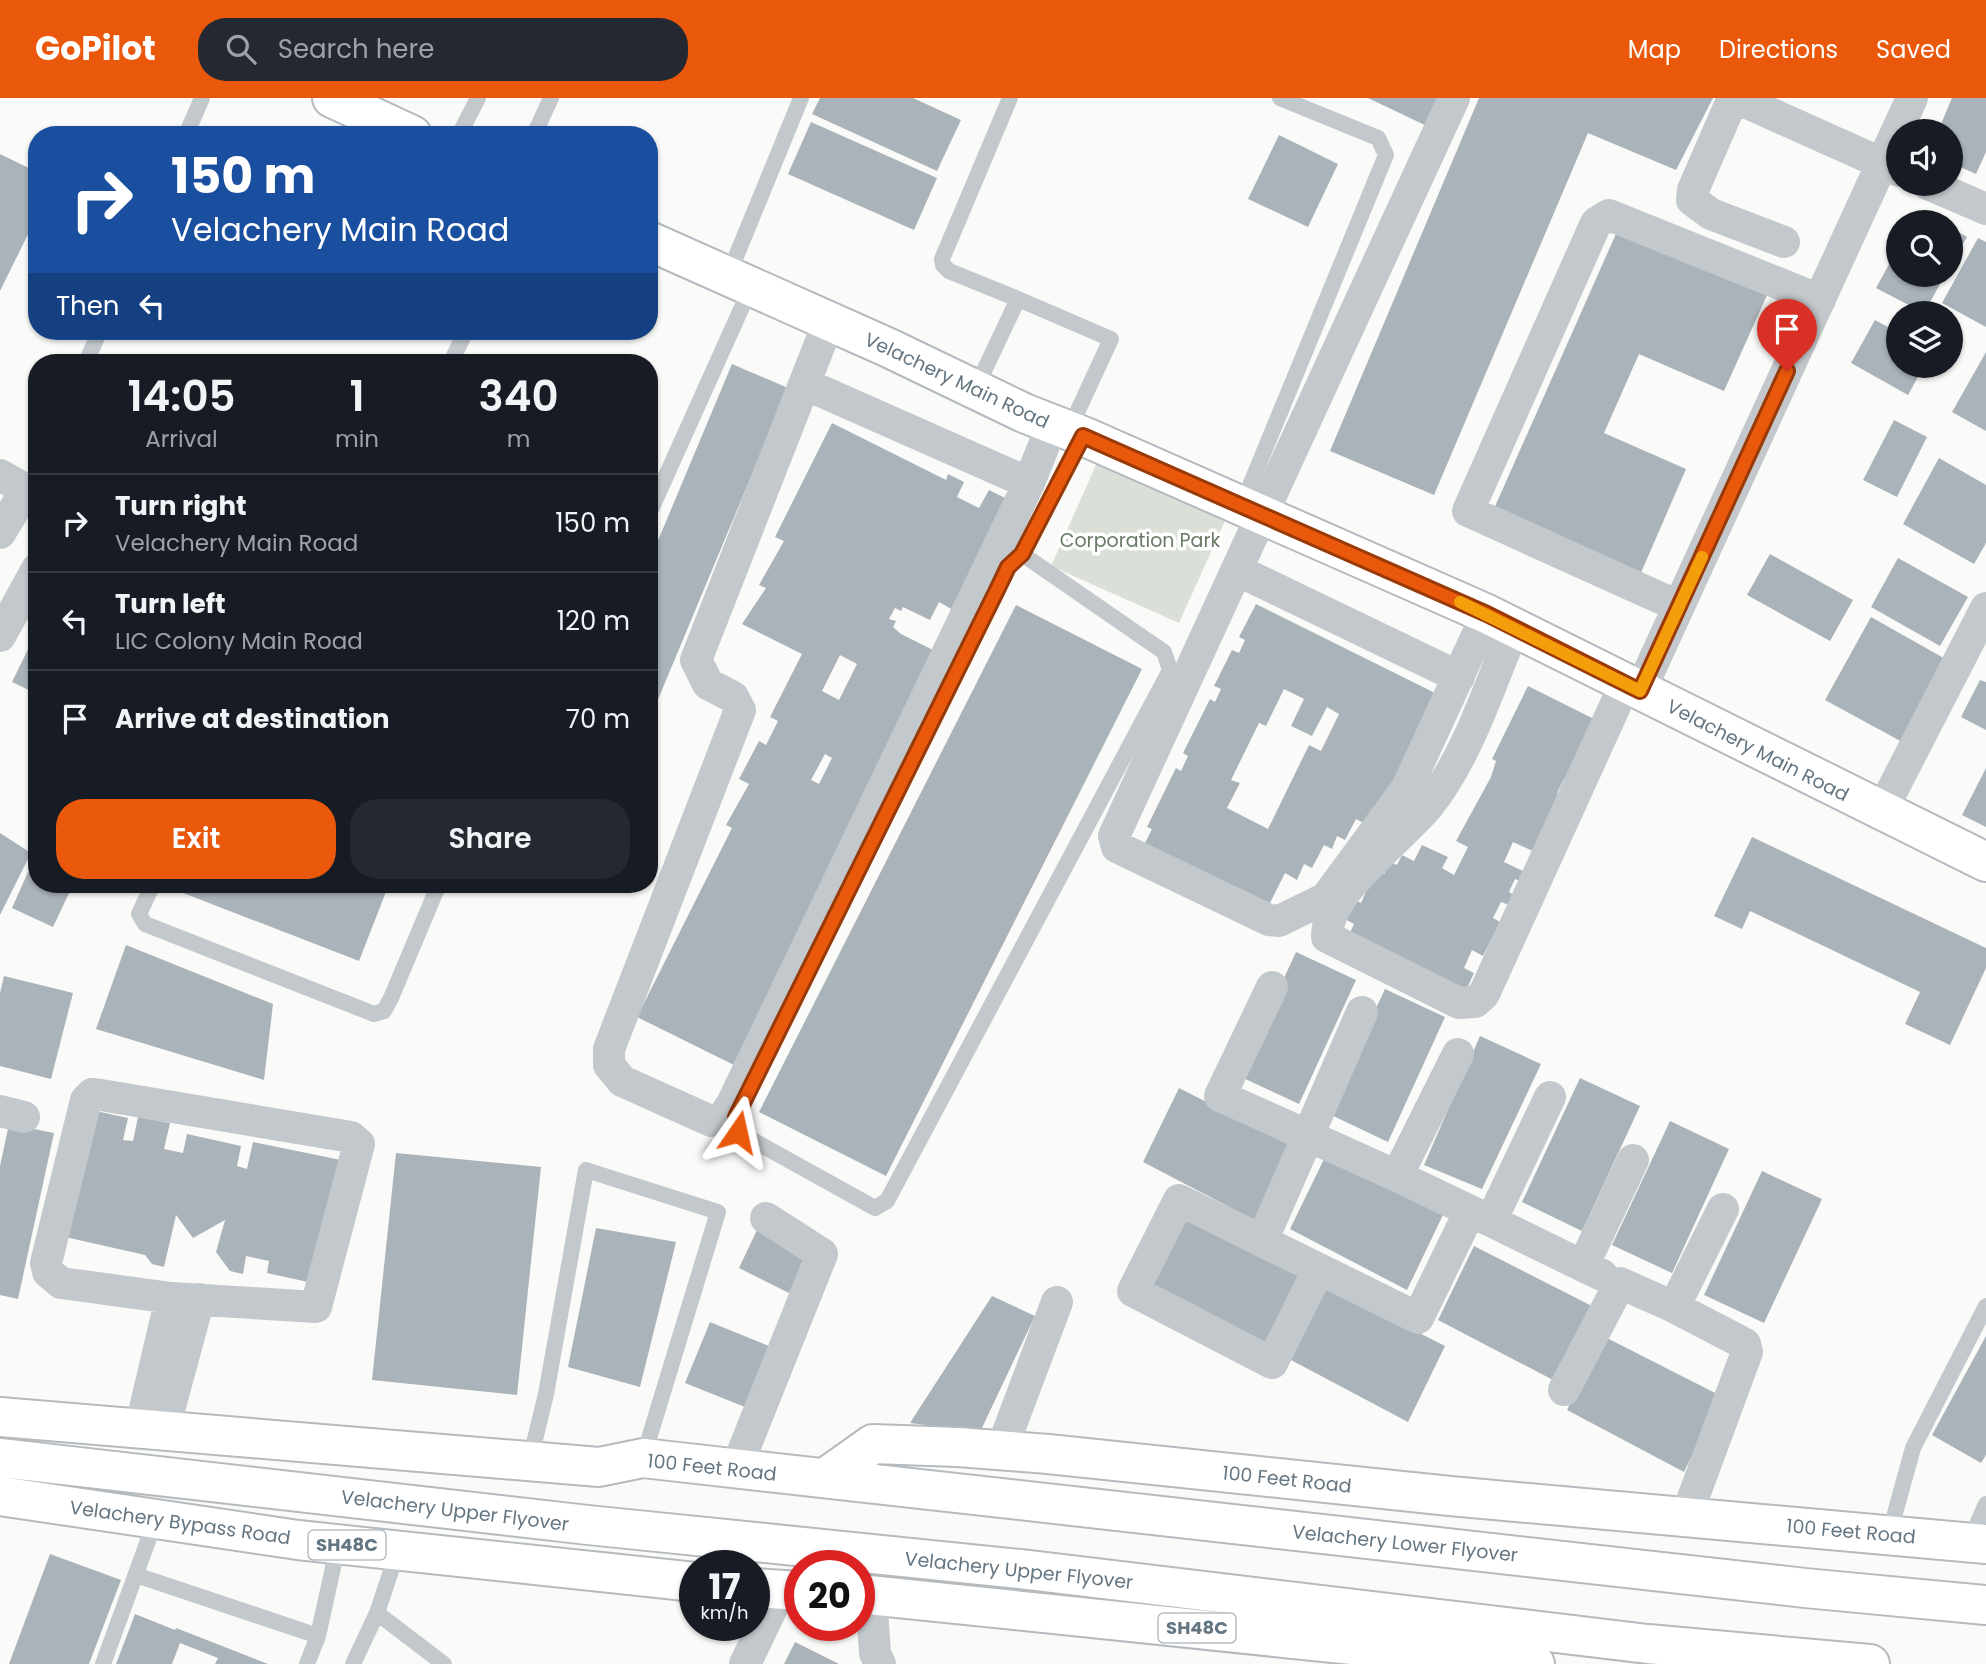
<!DOCTYPE html>
<html lang="en">
<head>
<meta charset="utf-8">
<style>
	body { margin:0; font-family:Poppins,sans-serif; background:#242831; color:#f1f3f6; height:100vh; display:flex; flex-direction:column; font-size:26px; white-space:nowrap }
	* { box-sizing:border-box; margin:0 }
	p { font-size:23px; color:#9ea1a6 }
	.icon { flex:none; width:38px; height:38px; fill:none; stroke:currentColor; stroke-width:2; stroke-linecap:round; stroke-linejoin:round }
	.map { position:relative; flex:1; overflow:hidden }
	.side { position:absolute; left:28px; top:256px; width:630px; height:539px; display:flex; flex-direction:column; background:#171b24; border-radius:28px; box-shadow:0 2px 5px #0004 }
	.side>* { flex:none }
	.top-card { position:absolute; left:28px; top:28px; width:630px; height:214px; border-radius:28px; box-shadow:0 2px 5px #0004; background:#1a4fa0; color:#fff; overflow:hidden }
	.tools { position:absolute; left:1886px; top:21px; display:grid; gap:14px }
	.tools a { display:grid; place-items:center; width:77px; height:77px; border-radius:50%; background:#171b24; box-shadow:0 2px 5px #0004; font-size:35px }
	.speed { position:absolute; left:679px; top:1452px; display:flex; gap:14px; font-size:35px; font-weight:700; text-align:center }
	.speed>* { display:grid; place-content:center; width:91px; height:91px; border-radius:50%; background:#171b24; box-shadow:0 2px 5px #0004; line-height:1 }
	.speed small { font-size:18px; font-weight:400 }
	.speed .limit { border:10px solid #d22; background:#fff; color:#111 }
	.pin { position:absolute; display:grid; place-items:center; width:60px; height:60px; color:#fff; margin:-72px -30px; border-radius:50% 50% 50% 0; rotate:-45deg; box-shadow:0 0 7px #0007 }
	.pin .icon { rotate:45deg }
	.me { position:absolute; width:77px; margin:-38px; rotate:11deg; stroke-linejoin:round; filter:drop-shadow(0 0 5px #0008) }
	.turn { display:flex; align-items:center; gap:24px; height:147px; padding:0 28px; font-size:32px }
	.turn .icon { width:91px; height:91px; stroke-width:2.5 }
	.turn b { display:block; font-size:49px; line-height:60px }
	.then { display:flex; align-items:center; height:66px; padding:0 28px; background:#0003; gap:14px; font-size:26px }
	.eta { display:flex; justify-content:space-evenly; align-items:center; height:119px; text-align:center }
	.eta b { font-size:42px; font-weight:600; line-height:49px }
	.primary-button { display:flex; gap:14px; margin-top:auto; padding:14px 28px }
	.primary-button a { flex:1; height:80px; border-radius:28px; background:#ea580c; color:#fff; font-size:28px; font-weight:600; line-height:80px; text-align:center }
	.primary-button a+a { background:#242831; color:#f1f3f6 }
	ul { padding:0; list-style:none }
	li { display:flex; align-items:center; gap:21px; height:98px; padding:0 28px; border-top:2px solid #363941 }
	li div { flex:1 }
	li b { display:block; font-size:26px }
	li em { font-style:normal }
	header { display:flex; align-items:center; gap:42px; box-sizing:border-box; height:98px; padding:0 35px; background:#ea580c; color:#fff }
	header strong { font-size:33px }
	nav { display:flex; gap:38px; margin-inline-start:auto; font-size:24px }
	.search { width:490px; height:63px; background:#242831; display:flex; align-items:center; gap:18px; box-sizing:border-box; padding:0 24px; border-radius:28px; color:#9ea1a6; font-size:26px }
	.map>svg:first-child { display:block }
</style>
</head>
<body>
<header>
<strong>GoPilot</strong>
<div class="search"><svg class="icon" aria-label="search" viewBox="0 0 24 24"><circle cx="10" cy="10" r="6"/><path d="M15 15l6 6"/></svg>Search here</div>
<nav><a>Map</a><a>Directions</a><a>Saved</a></nav>
</header>
<div class="map">
<svg width="1986" height="1566" viewBox="0 0 1986 1566">
	<rect width="100%" height="100%" fill="#fafaf8"/>
	<path fill="#dadfd7" d="M1100,358L1228,416L1179,525L1051,468Z"/>
	<path fill="#aab3b9" fill-rule="evenodd" d="M820,0H913L961,22L937,73L812,16Z
		M1368,0H1446L1431,30Z
		M1479,0H1713L1676,72L1588,35L1434,397L1330,353Z
		M1952,0H1986V54L1976,76L1951,65V33H1938Z
		M811,24L937,80L914,132L788,76Z
		M1279,37L1338,66L1308,129L1248,101Z
		M0,56L37,74V118L0,193Z
		M1919,112L1941,124H1912Z
		M1619,129L1768,195L1724,293L1639,256L1604,335L1686,371L1640,477L1493,413Z
		M1951,130L1967,139L1951,166Z
		M1978,140L1986,144V229L1942,205Z
		M1899,148V177H1945L1924,215L1876,190Z
		M1875,222L1899,235V268H1924L1908,297L1851,265Z
		M1986,254V333L1952,314Z
		M732,266L788,290L649,623V464Z
		M1894,322L1927,339L1897,399L1863,382Z
		M832,325L946,382L948,376L964,384L957,399L979,410L989,392L1015,405L953,512L939,504L930,522L903,509L901,513L895,510L889,521L896,523L893,529L901,536L945,558L740,970L637,919L732,730L726,727L749,686L739,681L759,643L766,647L778,623L770,619L802,556L742,526L766,490L759,487L784,443L775,439ZM840,557L857,566L839,602L822,593ZM825,656L832,660L819,686L811,682Z
		M1939,360L1986,387V445L1974,466L1903,426Z
		M1770,456L1853,502L1830,543L1747,497Z
		M1898,460L1968,499L1940,548L1871,509Z
		M1256,506L1437,596L1371,729L1356,721L1345,742L1337,738L1332,751L1324,747L1312,770L1304,766L1297,782L1285,775L1267,811L1143,749L1152,731L1147,729L1176,670L1181,673L1188,658L1183,655L1210,601L1215,604L1221,591L1214,588L1232,552L1239,555L1245,542L1239,539ZM1284,591L1304,601L1291,628L1312,638L1327,609L1339,616L1321,653L1309,647L1268,731L1227,710L1240,685L1231,682L1259,625L1266,628Z
		M1016,507L1142,571L886,1078L759,1014Z
		M1871,519L1949,563L1904,645L1825,602Z
		M37,533V596L12,584Z
		M1980,582L1986,584V632L1961,619Z
		M1528,588L1600,624L1570,685L1564,681L1557,695L1563,698L1535,754L1513,744L1504,764L1525,774L1520,783L1515,781L1509,794L1514,797L1509,807L1501,804L1493,820L1500,824L1483,858L1472,852L1464,870L1474,875L1464,897L1348,839L1354,826L1345,821L1355,802L1361,805L1372,780L1376,782L1380,774L1384,776L1390,764L1397,767L1402,757L1414,763L1422,747L1448,759L1442,770L1454,777L1468,749L1456,743L1491,679L1496,663L1492,661Z
		M1986,670V729L1962,717Z
		M0,735L31,755L0,817Z
		M1752,739L1986,850V870L1950,947L1905,926L1920,894L1750,813L1742,831L1714,818Z
		M28,774L37,778V786H54L70,793L53,829L12,810Z
		M175,786H389L359,863L173,791Z
		M126,847L273,906L264,982L96,931Z
		M1296,854L1356,882L1299,1006L1239,978Z
		M4,878L73,895L51,981L0,968V895Z
		M1385,891L1445,919L1388,1044L1327,1015Z
		M1480,938L1541,966L1482,1091L1424,1067Z
		M1580,980L1640,1008L1582,1133L1522,1104Z
		M1179,990L1297,1050L1260,1125L1143,1064Z
		M96,1013L128,1020L123,1042L133,1043L138,1019L170,1025L164,1051L183,1055L187,1036L241,1048L237,1068L247,1071L253,1044L341,1062L317,1186L267,1175L269,1163L246,1158L243,1176L230,1173L216,1154L225,1122L193,1140L176,1117L164,1169L152,1166L145,1157L61,1138Z
		M1670,1023L1729,1051L1672,1175L1612,1147Z
		M9,1026L54,1035L18,1201L0,1197V1068Z
		M396,1055L541,1069L517,1297L372,1282Z
		M1326,1057L1443,1117L1407,1192L1290,1131Z
		M1762,1073L1822,1101L1764,1225L1704,1197Z
		M1181,1116L1299,1176L1262,1252L1145,1190Z
		M596,1130L676,1144L640,1289L568,1269Z
		M757,1132L807,1157L789,1195L739,1170Z
		M1474,1148L1592,1208L1555,1283L1438,1222Z
		M1327,1188L1445,1248L1408,1324L1291,1262Z
		M992,1198L1035,1218L980,1334L910,1325Z
		M710,1224L769,1248L745,1309L685,1285Z
		M1603,1238L1721,1298L1684,1374L1567,1312Z
		M1986,1238V1357L1981,1365L1932,1337Z
		M50,1456L121,1482L89,1566H9Z
		M135,1516L175,1532L176,1530L268,1566H215L218,1560L180,1545L172,1566H116Z
		M795,1544L839,1566H784Z"/>
	<g fill="none" stroke-linecap="round" stroke-linejoin="round">
		<defs>
			<path id="secondary" d="M332,0L412,37
				M649,143L889,250L1024,315L1083,338L1487,516L1986,764"/>
			<path id="primary" d="M0,1319L599,1369L643,1360L1805,1490L1986,1507
				M0,1360L588,1427L1020,1471L1648,1546L1870,1566
				M825,1380L873,1346L958,1349L1048,1356L1450,1398L1986,1446
				M0,1398L298,1442L695,1484
				M754,1490L800,1493
				M859,1496L1535,1566"/>
		</defs>
		<use href="#secondary" stroke="#b3babf" stroke-width="42"/>
		<use href="#primary" stroke="#b5babe" stroke-width="42"/>
		<path stroke="#c3c8cc" stroke-width="16" d="M186,37L202,0
			M459,37L478,0
			M534,37L551,0
			M728,178L801,0
			M1018,201L1111,241L1069,332
			M86,264L100,233
			M451,264L466,233
			M975,292L1018,201L949,173L943,167L942,161L1010,0
			M1242,407L1386,57L1378,40L1280,0
			M649,416L751,189
			M945,597L1008,469L1022,456L1083,338
			M153,786L139,816L145,826L374,916L384,913L391,900L439,786
			M742,1006L736,1019L738,1034L875,1110L887,1103L1170,572L1164,554L1022,456
			M530,1362L546,1296L586,1072L718,1114L643,1360
			M1889,1437L1913,1350L1986,1208
			M1969,1444L1986,1406
			M136,1477L318,1538
			M377,1515L444,1566
			M103,1566L156,1421
			M307,1566L318,1538L338,1447
			M353,1566L377,1515L398,1452"/>
		<path stroke="#c3c8cc" stroke-width="32" d="M1454,0L1114,738L1117,749L1269,822L1279,823L1326,800L1407,690L1487,516
			M1733,0L1693,92L1692,102L1711,116L1784,144
			M1736,0L1899,73
			M1928,86L1986,111
			M829,223L696,562L708,586L733,599L740,612L609,951V967L622,983L711,1023L722,1020L732,1006L1029,385L1052,327
			M805,286L1029,385
			M0,377L37,398
			M0,435L26,392
			M1239,473L1459,579
			M1678,508L1468,413L1596,125L1609,117L1820,202
			M1514,530C1489,588 1469,656 1429,707C1402,741 1326,793 1327,839L1459,905L1475,904L1484,896L1625,586
			M0,538L37,471
			M1640,593L1912,0
			M1881,714L1986,510
			M1272,889L1220,998L1397,1078
			M1458,956L1397,1078L1491,1123
			M1550,999L1491,1123L1583,1168
			M0,1013L24,1019
			M1179,1102L1319,1171L1272,1265L1133,1193Z
			M1262,1143L1362,914
			M1319,1171L1418,1220L1470,1113
			M1602,1177L1583,1168L1633,1062
			M1564,1292L1620,1185L1674,1209
			M140,1332L171,1200L61,1185L48,1174L46,1165L86,1002L92,996L101,997L351,1039L359,1046L316,1209L171,1200
			M163,1334L199,1201
			M1001,1353L1057,1204
			M736,1371L822,1156L766,1120
			M1686,1419L1747,1254L1745,1246L1674,1209L1723,1111
			M871,1497L875,1555L880,1566
			M745,1566L781,1491"/>
		<use href="#secondary" stroke="#fff" stroke-width="38"/>
		<use href="#primary" stroke="#fff" stroke-width="38"/>
	</g>
	<g fill="none" stroke-linecap="round" stroke-linejoin="round">
		<defs>
			<path id="route" d="M738,1034L736,1019L996,494L1008,469L1022,456L1083,338L1487,516L1640,593L1787,273"/>
		</defs>
		<use href="#route" stroke="#983908" stroke-width="18"/>
		<use href="#route" stroke="#ea580c" stroke-width="12"/>
		<path stroke="#f59e0b" stroke-width="12" d="M1460,504L1640,593L1702,459"/>
	</g>
	<g text-anchor="middle" stroke-width="7" stroke-linejoin="round" paint-order="stroke">
		<g fill="#fff" stroke="#939fa8" stroke-width="2">
			<rect x="308.5" y="1432.5" width="77" height="29" rx="5"/>
			<rect x="1158.5" y="1515.5" width="77" height="29" rx="5"/>
		</g>
		<g font-size="18" font-weight="bold" fill="#657683">
			<text x="347" y="1453">SH48C</text>
			<text x="1197" y="1536">SH48C</text>
		</g>
		<g font-size="19" fill="#657683" stroke="#fff">
			<text transform="translate(957 282) rotate(25)" y="7">Velachery Main Road</text>
			<text transform="translate(1758 652) rotate(27)" y="7">Velachery Main Road</text>
			<text transform="translate(712 1369) rotate(6)" y="7">100 Feet Road</text>
			<text transform="translate(1287 1381) rotate(6)" y="7">100 Feet Road</text>
			<text transform="translate(455 1412) rotate(7)" y="7">Velachery Upper Flyover</text>
			<text transform="translate(180 1424) rotate(8)" y="7">Velachery Bypass Road</text>
			<text transform="translate(1851 1433) rotate(5)" y="7">100 Feet Road</text>
			<text transform="translate(1405 1445) rotate(6)" y="7">Velachery Lower Flyover</text>
			<text transform="translate(1019 1472) rotate(6)" y="7">Velachery Upper Flyover</text>
		</g>
		<g font-size="19" fill="#687a64" stroke="#fff">
			<text x="1140" y="449">Corporation Park</text>
		</g>
	</g>
</svg>
<div class="tools">
<a><svg class="icon" aria-label="sound" viewBox="0 0 24 24"><path d="M4 9h4l5-4v14l-5-4H4zM17 9q2 3 0 6"/></svg></a>
<a><svg class="icon" aria-label="search" viewBox="0 0 24 24"><circle cx="10" cy="10" r="6"/><path d="M15 15l6 6"/></svg></a>
<a><svg class="icon" aria-label="layers" viewBox="0 0 24 24"><path d="M12 4l9 5-9 5-9-5zM3 14l9 5 9-5"/></svg></a>
</div>
<div class="speed"><div>17<small>km/h</small></div><div class="limit">20</div></div>
<div class="pin" style="left:1787px;top:273px;background:#d93025"><svg class="icon" aria-label="arrive" viewBox="0 0 24 24"><path d="M6 21V4h12l-3 4 3 4H6"/></svg></div>
<svg class="me" style="left:738px;top:1034px" viewBox="-20 -20 40 40"><path d="M0-17L14 15 0 8-14 15z" fill="#ea580c" stroke="#fff" stroke-width="4"/></svg>
<div class="top-card">
<div class="turn"><svg class="icon" aria-label="right" viewBox="0 0 24 24"><path d="M7 20v-9h11M14 6l5 5-5 5"/></svg><div><b>150 m</b>Velachery Main Road</div></div>
<div class="then">Then<svg class="icon" aria-label="left" viewBox="0 0 24 24"><path d="M17 20v-9H6M10 6l-5 5 5 5"/></svg></div>
</div>
<section class="side">
<div class="eta">
<div><b>14:05</b><p>Arrival</p></div>
<div><b>1</b><p>min</p></div>
<div><b>340</b><p>m</p></div>
</div>
<ul>
<li><svg class="icon" aria-label="right" viewBox="0 0 24 24"><path d="M7 20v-9h11M14 6l5 5-5 5"/></svg><div><b>Turn right</b><p>Velachery Main Road</p></div><em>150 m</em></li>
<li><svg class="icon" aria-label="left" viewBox="0 0 24 24"><path d="M17 20v-9H6M10 6l-5 5 5 5"/></svg><div><b>Turn left</b><p>LIC Colony Main Road</p></div><em>120 m</em></li>
<li><svg class="icon" aria-label="arrive" viewBox="0 0 24 24"><path d="M6 21V4h12l-3 4 3 4H6"/></svg><div><b>Arrive at destination</b></div><em>70 m</em></li>
</ul>
<div class="primary-button"><a>Exit</a><a>Share</a></div>
</section>
</div>
</body>
</html>
